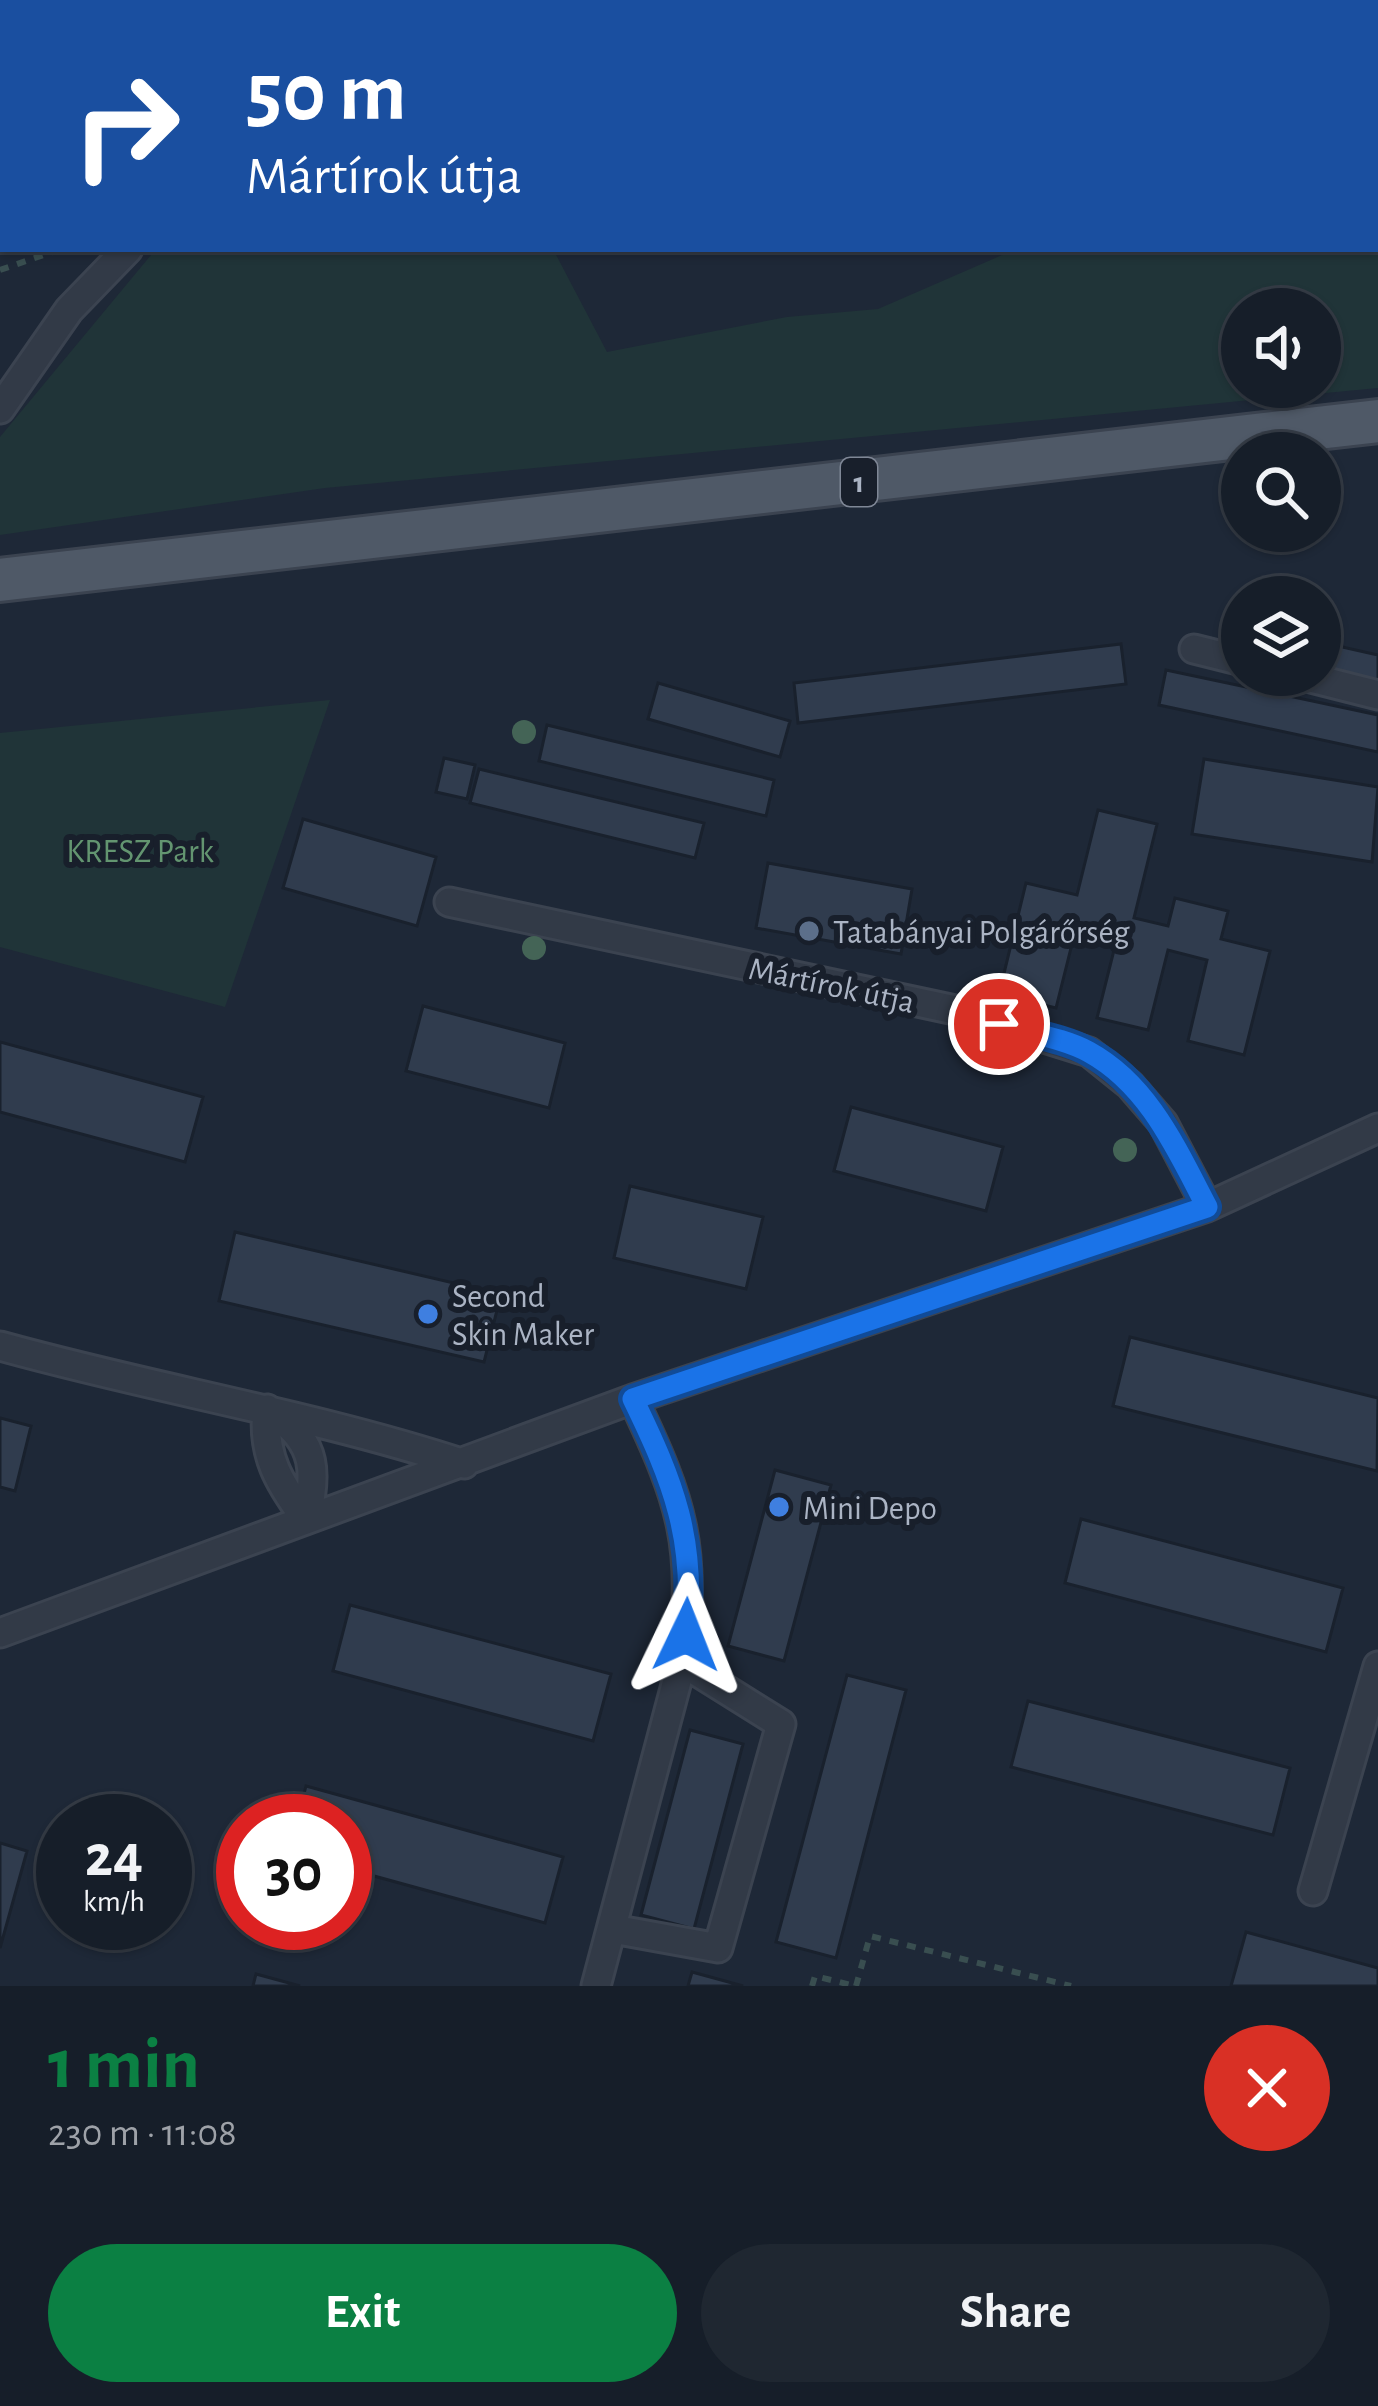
<!DOCTYPE html>
<html lang="en">
<head>
<meta charset="utf-8">
<style>
	body { margin:0; font-family:"Alegreya Sans",sans-serif; background:#1f2731; color:#f1f3f6; height:100vh; display:flex; flex-direction:column; font-size:45px; white-space:nowrap }
	* { box-sizing:border-box; margin:0 }
	p { font-size:39px; color:#9ea2a8 }
	.icon { flex:none; width:66px; height:66px; fill:none; stroke:currentColor; stroke-width:2; stroke-linecap:round; stroke-linejoin:round }
	.map { position:relative; height:1986px; overflow:hidden }
	.details { display:flex; flex-direction:column; background:#161e29; flex:1 }
	.details>* { flex:none }
	.top-card { position:absolute; left:0px; top:0px; width:1380px; height:252px; box-shadow:0 3px 9px #0004,0 0 0 3px #353c46; background:#1a4fa0; color:#fff; overflow:hidden }
	.fabs { position:absolute; left:1221px; top:288px; display:grid; gap:24px }
	.fabs a { display:grid; place-items:center; width:120px; height:120px; border-radius:50%; background:#161e29; box-shadow:0 3px 9px #0004,0 0 0 3px #353c46; font-size:60px }
	.speed { position:absolute; left:36px; top:1794px; display:flex; gap:24px; font-size:60px; font-weight:700; text-align:center }
	.speed>* { display:grid; place-content:center; width:156px; height:156px; border-radius:50%; background:#161e29; box-shadow:0 3px 9px #0004,0 0 0 3px #353c46; line-height:1 }
	.speed small { font-size:30px; font-weight:400 }
	.speed .limit { border:18px solid #d22; background:#fff; color:#111 }
	.pin { position:absolute; display:grid; place-items:center; width:102px; height:102px; color:#fff; margin:-51px; border:6px solid #fff; border-radius:50%; box-shadow:0 3px 12px #0007 }
	.me { position:absolute; width:132px; margin:-66px; rotate:2deg; stroke-linejoin:round; filter:drop-shadow(0 0 9px #0008) }
	.turn { display:flex; align-items:center; gap:42px; height:252px; padding:0 48px; font-size:54px }
	.turn .icon { width:156px; height:156px; stroke-width:2.5 }
	.turn b { display:block; font-size:84px; line-height:102px }
	.round { display:grid; place-items:center; flex:none; width:126px; height:126px; border-radius:63px; background:#1f2731 }
	.headline { display:flex; align-items:center; justify-content:space-between; height:204px; padding:0 48px }
	h1 { font-size:72px; font-weight:700; line-height:90px; color:#0b8043 }
	.action { display:flex; gap:24px; margin-top:auto; padding:24px 48px }
	.action a { flex:1; height:138px; border-radius:72px; background:#0b8043; color:#fff; font-size:48px; font-weight:700; line-height:138px; text-align:center }
	.action a+a { background:#1f2731; color:#f1f3f6 }
	.map>svg:first-child { display:block }
</style>
</head>
<body>
<div class="map">
<svg width="1378" height="1986" viewBox="0 0 1378 1986">
	<rect width="100%" height="100%" fill="#1e2837"/>
	<path fill="#203438" fill-rule="evenodd" d="M1378,17V388L325,488L0,535V437L156,249H553L607,352L787,317L878,309L1016,249H1377ZM1242,309H1320V387H1242Z
		M330,700L225,1007L0,947V733Z"/>
	<path fill="#303c4e" stroke="#19212d" stroke-width="3" d="M458,0H523L524,3H459Z
		M1238,623L1242,624V657L1231,655Z
		M1320,642L1378,655V688L1320,675Z
		M1121,644L1126,684L798,723L794,683Z
		M1166,670L1378,715V752L1159,705Z
		M658,683L790,721L780,757L648,719Z
		M547,725L774,780L766,816L539,761Z
		M444,758L475,765L467,799L436,792Z
		M1204,759L1378,787L1372,862L1192,834Z
		M479,769L704,823L695,858L470,803Z
		M1098,810L1157,824L1134,918L1168,926L1175,898L1228,911L1221,939L1270,951L1244,1055L1188,1041L1207,960L1168,950L1148,1030L1097,1018L1117,938L1076,928L1056,1008L999,994L1026,883L1077,895Z
		M303,819L436,857L417,926L283,888Z
		M768,863L912,889L901,954L756,928Z
		M423,1006L565,1043L549,1108L406,1071Z
		M0,1042L203,1097L185,1162L0,1112Z
		M851,1107L1003,1147L986,1211L834,1171Z
		M630,1186L763,1217L746,1289L614,1258Z
		M235,1232L501,1294L484,1362L219,1301Z
		M1130,1337L1378,1398L1377,1471L1113,1406Z
		M0,1418L31,1426L15,1491L0,1487Z
		M775,1470L831,1485L784,1661L728,1646Z
		M1081,1519L1343,1588L1326,1652L1065,1583Z
		M350,1605L611,1674L593,1741L333,1671Z
		M847,1675L906,1690L836,1958L776,1942Z
		M1028,1701L1290,1768L1273,1835L1011,1767Z
		M690,1730L743,1744L694,1929L641,1915Z
		M306,1786L563,1857L545,1923L345,1868V1821H297Z
		M0,1843L27,1851L0,1948Z
		M1246,1932L1378,1968V1986H1231Z
		M692,1972L743,1986H688Z
		M256,1974L300,1986H253Z"/>
	<g fill="none" stroke-linecap="round" stroke-linejoin="round">
		<defs>
			<path id="minor" d="M630,3L635,0
				M0,409L69,310L128,249
				M1194,649L1242,661
				M1299,675L1378,695
				M449,902L955,1010L1089,1052L1130,1085L1163,1123L1207,1207
				M0,1346C154,1389 311,1414 464,1464
				M267,1409C262,1455 279,1483 306,1519
				M276,1415C317,1443 317,1474 306,1519
				M0,1633L633,1399L1207,1207L1378,1128
				M1313,1891L1378,1666
				M613,1929L718,1948L781,1724L682,1662
				M596,1986L682,1662C696,1545 683,1504 633,1399"/>
			<path id="primary" d="M0,580L1378,421"/>
		</defs>
		<use href="#minor" stroke="#3b4350" stroke-width="33"/>
		<use href="#primary" stroke="#3b4350" stroke-width="48"/>
		<path stroke="#394e50" stroke-width="6" stroke-dasharray="9 9" stroke-linecap="butt" d="M0,270L61,249
			M812,1986L815,1976L855,1986
			M856,1986L870,1936L1071,1986"/>
		<use href="#minor" stroke="#323a47" stroke-width="27"/>
		<use href="#primary" stroke="#4f5967" stroke-width="42"/>
	</g>
	<g fill="#446456">
		<circle cx="524" cy="732" r="12"/>
		<circle cx="534" cy="948" r="12"/>
		<circle cx="1125" cy="1150" r="12"/>
	</g>
	<g fill="none" stroke-linecap="round" stroke-linejoin="round">
		<defs>
			<path id="route" d="M686,1635C697,1541 673,1481 633,1399L1207,1207C1177,1150 1149,1085 1089,1052C1064,1038 1027,1033 999,1024"/>
		</defs>
		<use href="#route" stroke="#114b97" stroke-width="30"/>
		<use href="#route" stroke="#1a73e8" stroke-width="21"/>
	</g>
	<circle fill="#5c6f8a" stroke="#181f2b" stroke-width="4.5" cx="809" cy="931" r="12"/>
	<g fill="#3f7fe0" stroke="#181f2b" stroke-width="4.5">
		<circle cx="428" cy="1314" r="12"/>
		<circle cx="779" cy="1507" r="12"/>
	</g>
	<g text-anchor="middle" stroke-width="12" stroke-linejoin="round" paint-order="stroke">
		<rect fill="#181f2b" stroke="#7f8796" stroke-width="3" x="841" y="458" width="36" height="48" rx="9"/>
		<g font-size="30" font-weight="bold" fill="#abb4c4">
			<text x="859" y="492">1</text>
		</g>
		<g font-size="33" fill="#639570" stroke="#181f2b">
			<text x="140" y="862">KRESZ Park</text>
		</g>
		<g font-size="33" fill="#abb4c4" stroke="#181f2b" text-anchor="start">
			<text x="833" y="943">Tatabányai Polgárőrség</text>
			<text x="452" y="1307">Second<tspan x="452" dy="38">Skin Maker</tspan></text>
			<text x="803" y="1519">Mini Depo</text>
		</g>
		<g font-size="33" fill="#abb4c4" stroke="#181f2b">
			<text transform="translate(832 984) rotate(12)" y="12">Mártírok útja</text>
		</g>
	</g>
</svg>
<div class="fabs">
<a><svg class="icon" aria-label="sound" viewBox="0 0 24 24"><path d="M4 9h4l5-4v14l-5-4H4zM17 9q2 3 0 6"/></svg></a>
<a><svg class="icon" aria-label="search" viewBox="0 0 24 24"><circle cx="10" cy="10" r="6"/><path d="M15 15l6 6"/></svg></a>
<a><svg class="icon" aria-label="layers" viewBox="0 0 24 24"><path d="M12 4l9 5-9 5-9-5zM3 14l9 5 9-5"/></svg></a>
</div>
<div class="speed"><div>24<small>km/h</small></div><div class="limit">30</div></div>
<div class="pin" style="left:999px;top:1024px;background:#d93025"><svg class="icon" aria-label="arrive" viewBox="0 0 24 24"><path d="M6 21V4h12l-3 4 3 4H6"/></svg></div>
<svg class="me" style="left:686px;top:1635px" viewBox="-20 -20 40 40"><path d="M0-17L14 15 0 8-14 15z" fill="#1a73e8" stroke="#fff" stroke-width="4"/></svg>
<div class="top-card">
<div class="turn"><svg class="icon" aria-label="right" viewBox="0 0 24 24"><path d="M7 20v-9h11M14 6l5 5-5 5"/></svg><div><b>50 m</b>Mártírok útja</div></div>
</div>
</div>
<section class="details">
<div class="headline"><div><h1>1 min</h1><p>230 m · 11:08</p></div><a class="round" style="background:#d93025;color:#fff"><svg class="icon" aria-label="close" viewBox="0 0 24 24"><path d="M6 6l12 12M18 6L6 18"/></svg></a></div>
<div class="action"><a>Exit</a><a>Share</a></div>
</section>
</body>
</html>
